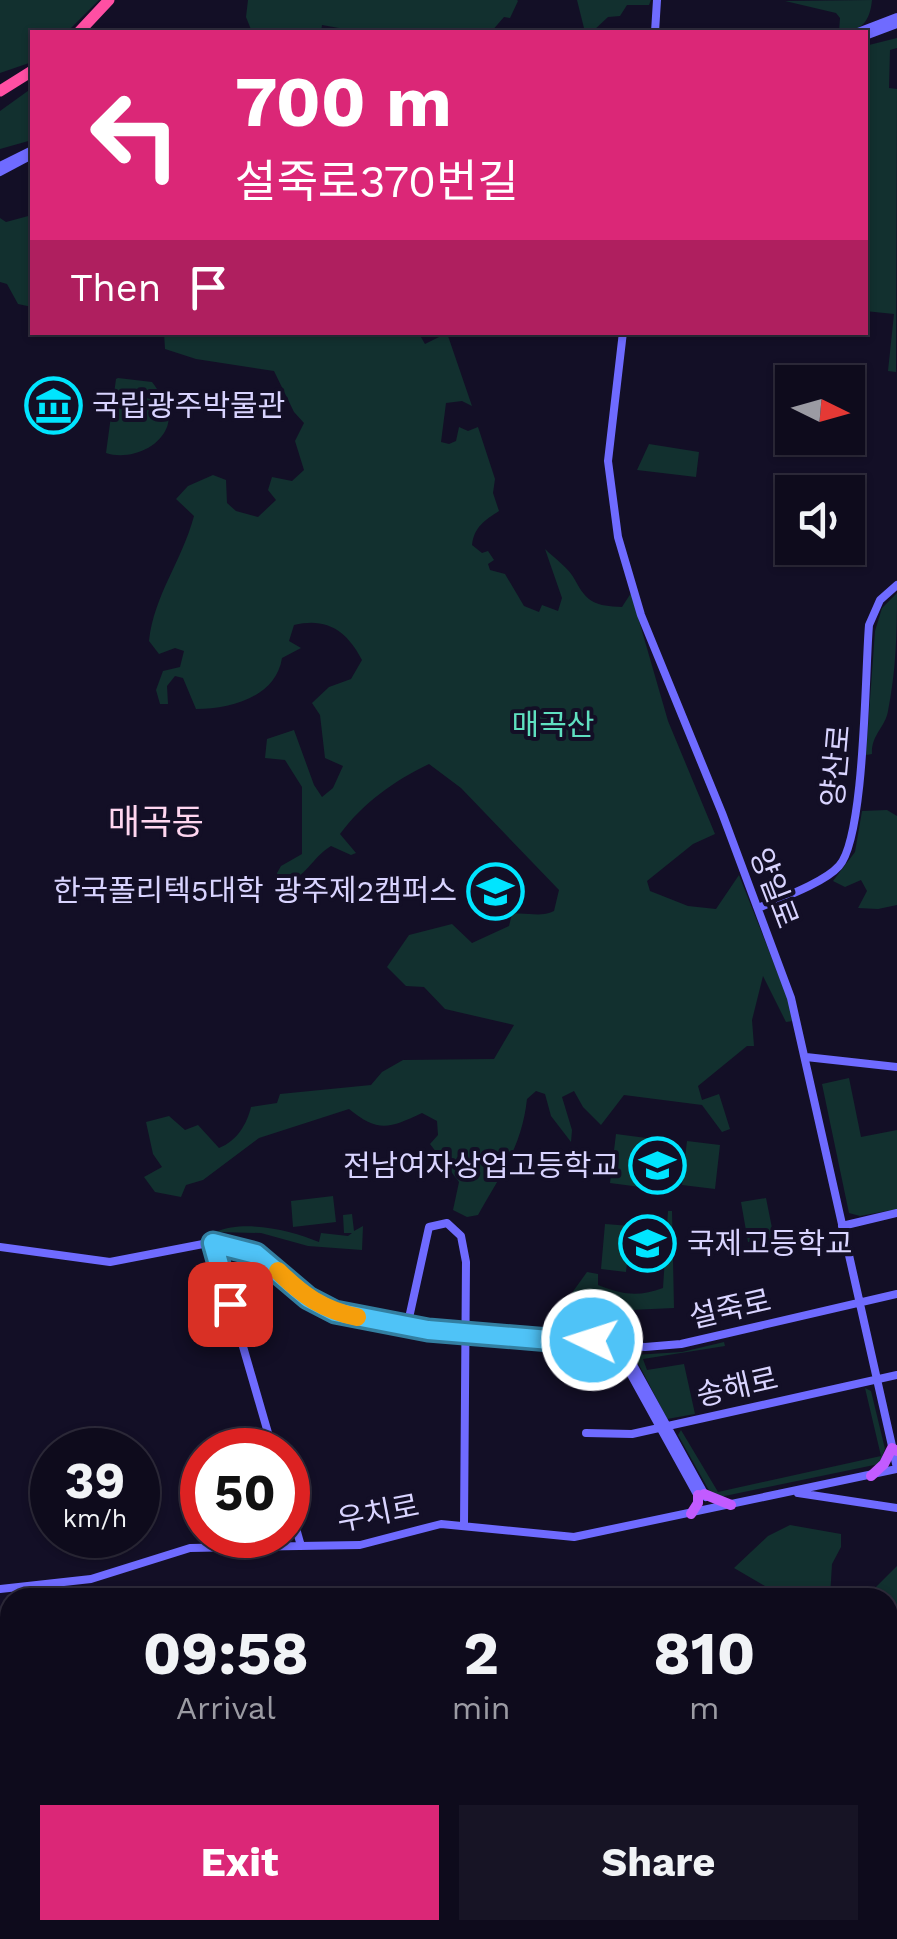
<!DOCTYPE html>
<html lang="en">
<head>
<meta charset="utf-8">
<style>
	body { margin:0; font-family:"Work Sans","Noto Sans KR",sans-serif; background:#171425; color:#f1f3f6; height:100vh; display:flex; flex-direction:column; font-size:38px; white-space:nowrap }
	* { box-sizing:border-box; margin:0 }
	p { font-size:32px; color:#9b9ba3 }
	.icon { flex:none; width:55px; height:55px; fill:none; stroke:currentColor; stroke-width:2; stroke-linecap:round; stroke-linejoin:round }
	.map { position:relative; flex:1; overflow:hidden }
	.details { position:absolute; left:0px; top:1588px; width:898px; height:352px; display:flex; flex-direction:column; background:#0e0b1c; border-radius:30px 30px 0 0; box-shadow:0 2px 8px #0004,0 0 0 2px #2e2b3b }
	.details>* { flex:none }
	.hud { position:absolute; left:30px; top:30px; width:838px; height:305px; border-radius:0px; box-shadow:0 2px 8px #0004,0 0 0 2px #2e2b3b; background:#db2777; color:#fff; overflow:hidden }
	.needle { width:65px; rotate:95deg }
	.buttons { position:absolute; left:775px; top:365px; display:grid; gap:20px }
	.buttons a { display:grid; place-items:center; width:90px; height:90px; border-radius:0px; background:#0e0b1c; box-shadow:0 2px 8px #0004,0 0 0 2px #2e2b3b; font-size:50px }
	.speed { position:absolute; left:30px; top:1428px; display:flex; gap:20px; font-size:50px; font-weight:700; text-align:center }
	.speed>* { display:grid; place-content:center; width:130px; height:130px; border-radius:50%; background:#0e0b1c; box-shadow:0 2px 8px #0004,0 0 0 2px #2e2b3b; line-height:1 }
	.speed small { font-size:25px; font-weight:400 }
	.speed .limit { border:15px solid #d22; background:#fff; color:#111 }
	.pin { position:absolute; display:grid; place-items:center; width:85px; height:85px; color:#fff; margin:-42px; border-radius:20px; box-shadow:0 5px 15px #0006 }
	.me { position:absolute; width:110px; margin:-55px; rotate:274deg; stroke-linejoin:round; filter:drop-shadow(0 0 8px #0008) }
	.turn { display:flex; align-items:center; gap:35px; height:210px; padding:0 40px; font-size:45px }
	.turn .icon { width:130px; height:130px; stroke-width:2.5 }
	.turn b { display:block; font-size:70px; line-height:85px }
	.then { display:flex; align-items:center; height:95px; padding:0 40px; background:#0003; gap:20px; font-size:38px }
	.eta { display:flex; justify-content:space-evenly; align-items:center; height:170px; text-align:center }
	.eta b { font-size:60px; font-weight:700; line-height:70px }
	.cta { display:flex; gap:20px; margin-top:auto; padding:20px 40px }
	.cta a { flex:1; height:115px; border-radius:0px; background:#db2777; color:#fff; font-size:40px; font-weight:700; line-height:115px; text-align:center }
	.cta a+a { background:#171425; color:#f1f3f6 }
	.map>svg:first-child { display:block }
</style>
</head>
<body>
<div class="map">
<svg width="897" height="1939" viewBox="0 0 897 1939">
	<rect width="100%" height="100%" fill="#130f26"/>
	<path fill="#12302f" d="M0,0H99L67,32H32V62L0,73Z
		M248,0H517L518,1L510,18L504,17L491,32H361L322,25L321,32H252L246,17Z
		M577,0H651L649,5H627L620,16L608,17L592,32H585Z
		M872,0C870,21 862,32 839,32L840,18L836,13L785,1Z
		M897,38V48L890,50L889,88L897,89L896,372L888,371L894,314L865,311V46Z
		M32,88V140L0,149V111Z
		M32,215V307L18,304L7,284L0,282V218L6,222Z
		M418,332L425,344L447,333L472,406L462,401L446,403L441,442L449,444L456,441L459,427L468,431L478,427L495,479L493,493L499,511C485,520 474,527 472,545L482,553L488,551L494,560L488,564L490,570L505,574L524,606L539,612L542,605L558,611L562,598L545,549C554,558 570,569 575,580C587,603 596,606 622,607L631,593L668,721L715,834L693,844L647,881L650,891L688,906L716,909L739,875L788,999L793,1021L786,1022L763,976L752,1020L754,1046H747L698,1086L702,1100L719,1094L730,1129L722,1132L702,1105L624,1095L601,1125L583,1107L574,1091L562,1097L572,1130L571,1142L551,1116L545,1094L536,1091L527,1099C522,1146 501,1174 478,1215L467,1217L453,1210L459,1182L430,1144L438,1135L437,1121L422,1113C390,1128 378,1133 349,1109L259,1138L203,1180L186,1185L181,1197L155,1192L144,1177L162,1167L153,1154L146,1122L169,1116L185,1130L198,1125L219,1148C237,1141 247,1124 251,1107L277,1103L280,1094L371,1085L382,1072L403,1060L494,1059L514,1025L445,1009L424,987L406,986L387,967L409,935L452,924L472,943L509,926L512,914C528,912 540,918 554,911L559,890L461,788L429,764C394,781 364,802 340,834L356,853L351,855L331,846C310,859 309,876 281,885L277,873L281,866L302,854V787L285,760L265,758L267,739L294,730L314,785L322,797L333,788L343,766L325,758L320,715L312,703L329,687L351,679L362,660C347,631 327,617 294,625L289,641L301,648L282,658C276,697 231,709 196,709L183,678L175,676L167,686L168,704H160L156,690L163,671L180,667L184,651L175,648L159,654L149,641C154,595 182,561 194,516L176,499L188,486L213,475L226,480L227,503L236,511L258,517L276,500L268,490L272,477L292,481L304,470L295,441L304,423L294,412L274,371L196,359L165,349L164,333Z
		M118,378L152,382C161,394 173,411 167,427C158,450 127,460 106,453L116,379Z
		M649,444L699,452L696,477L637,470Z
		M897,593C897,633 896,671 888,711C885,728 871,735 872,754L866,755L875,631L882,608Z
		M887,810L897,816V905L878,909L858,908L867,891L861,880L845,887L833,881L855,852L862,811Z
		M849,1078L861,1137L897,1130V1209L860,1216L849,1213L822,1084Z
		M616,1134L654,1139L648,1188L610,1183Z
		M687,1141L720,1145L715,1189L682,1185Z
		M333,1196L336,1222L293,1227L291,1201Z
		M766,1198L774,1238L748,1242L741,1202Z
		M668,1211H672L674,1308L630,1310L625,1314L621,1334L570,1329L572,1309L564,1304L587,1272L598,1274V1285C623,1295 639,1297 663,1288Z
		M352,1214L354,1231L363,1226L362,1250L308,1246L261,1233L216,1232C246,1219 292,1231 319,1242L321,1233L348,1236L352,1233H344L343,1215Z
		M605,1224L631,1226L626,1272L601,1269Z
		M724,1342L725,1346L643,1359L647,1370L684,1364L695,1414L667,1419L634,1355L682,1352Z
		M865,1388L871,1391L885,1449L879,1464L720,1497L711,1494L678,1435L681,1430L718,1492L881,1456Z
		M790,1525L841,1534V1547L832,1564L830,1597L777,1593L734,1568L768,1536Z
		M897,1566V1939H765L764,1934L747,1930H888V1598L866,1597Z"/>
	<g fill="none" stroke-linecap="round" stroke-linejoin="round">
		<path stroke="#6f6bff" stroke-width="8" d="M655,32L657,0
			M858,32L897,17
			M865,36L897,24
			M0,166L32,150
			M0,172L32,155
			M623,332L608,461L618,537L641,615L722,813L791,998L897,1468
			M758,908C779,899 824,883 839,866C865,838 865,671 869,625L880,600L897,585
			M806,1057L897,1067
			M842,1226L897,1213
			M213,1243L273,1450
			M0,1247L110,1262L203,1244H225L249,1251L265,1260L303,1294L335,1312L428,1331L645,1347L681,1344L897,1294
			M407,1327L429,1227L447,1223L461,1236L466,1262L464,1525
			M613,1342L698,1496
			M592,1343L621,1365
			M621,1343L706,1497
			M586,1433L632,1434L897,1375
			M798,1493L897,1508
			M288,1500L301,1546
			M0,1589L91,1579L190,1548L360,1545L441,1524L574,1537L897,1469
			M17,1939V1930"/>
		<path stroke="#c25bff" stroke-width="10" d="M871,1476L884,1464L892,1448L897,1451
			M704,1494L731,1505
			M691,1514L698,1503V1495"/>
		<path stroke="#ff4fa3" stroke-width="11" d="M79,32L109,0
			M0,91L32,71"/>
	</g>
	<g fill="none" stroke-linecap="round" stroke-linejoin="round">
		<defs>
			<path id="route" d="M230,1304L213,1243L256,1254L308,1298L335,1312L428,1330L586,1343L592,1340"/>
		</defs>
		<use href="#route" stroke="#337fa1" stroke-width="25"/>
		<use href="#route" stroke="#4fc3f7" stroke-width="18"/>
		<path stroke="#f59e0b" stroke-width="18" d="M278,1271C302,1295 323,1310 357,1317"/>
	</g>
	<defs>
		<symbol id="museum-ring" viewBox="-11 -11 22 22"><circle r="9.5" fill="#130f26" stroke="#00e5ff" stroke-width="1.5"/><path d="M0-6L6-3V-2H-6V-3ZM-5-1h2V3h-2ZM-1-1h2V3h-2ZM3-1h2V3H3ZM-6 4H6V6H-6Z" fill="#00e5ff"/></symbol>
		<symbol id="university-ring" viewBox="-11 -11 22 22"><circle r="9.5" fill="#130f26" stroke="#00e5ff" stroke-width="1.5"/><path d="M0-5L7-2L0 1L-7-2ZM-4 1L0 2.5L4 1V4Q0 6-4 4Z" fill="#00e5ff"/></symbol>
		<symbol id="school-ring" viewBox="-11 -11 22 22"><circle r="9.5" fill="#130f26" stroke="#00e5ff" stroke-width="1.5"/><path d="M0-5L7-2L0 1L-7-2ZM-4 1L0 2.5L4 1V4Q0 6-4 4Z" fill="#00e5ff"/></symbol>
	</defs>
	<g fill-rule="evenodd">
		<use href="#museum-ring" x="22" y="374" width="63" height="63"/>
		<use href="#university-ring" x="464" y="860" width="63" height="63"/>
		<use href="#school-ring" x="626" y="1134" width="63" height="63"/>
		<use href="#school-ring" x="616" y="1212" width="63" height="63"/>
	</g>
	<g text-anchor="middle" stroke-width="8" stroke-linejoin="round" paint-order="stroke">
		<g font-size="30" fill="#d9d4ff" stroke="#130f26" text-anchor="start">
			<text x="92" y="416">국립광주박물관</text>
			<text x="457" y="901" text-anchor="end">한국폴리텍5대학 광주제2캠퍼스</text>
			<text x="619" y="1176" text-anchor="end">전남여자상업고등학교</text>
			<text x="687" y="1254">국제고등학교</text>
		</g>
		<g font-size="30" fill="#5fe0c0" stroke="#130f26">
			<text x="553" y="735">매곡산</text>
		</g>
		<g font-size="30" fill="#d9d4ff" stroke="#130f26">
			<text transform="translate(836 766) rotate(-85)" y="10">양산로</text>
			<text transform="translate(774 888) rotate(69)" y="10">양일로</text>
			<text transform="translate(730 1309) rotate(-13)" y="10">설죽로</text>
			<text transform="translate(737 1387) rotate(-13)" y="10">송해로</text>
			<text transform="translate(378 1513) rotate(-11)" y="10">우치로</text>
		</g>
		<g font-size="35" fill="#ffd6f0" stroke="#130f26">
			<text x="156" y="834">매곡동</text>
		</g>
	</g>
</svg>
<div class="buttons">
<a><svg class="needle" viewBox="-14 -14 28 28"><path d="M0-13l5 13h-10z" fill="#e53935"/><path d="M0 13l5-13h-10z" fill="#9b9ba3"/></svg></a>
<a><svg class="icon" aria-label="sound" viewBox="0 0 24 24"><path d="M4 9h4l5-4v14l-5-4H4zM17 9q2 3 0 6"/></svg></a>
</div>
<div class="speed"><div>39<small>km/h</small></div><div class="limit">50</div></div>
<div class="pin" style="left:230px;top:1304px;background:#d93025"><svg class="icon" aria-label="arrive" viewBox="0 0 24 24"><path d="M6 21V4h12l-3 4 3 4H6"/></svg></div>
<svg class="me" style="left:592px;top:1340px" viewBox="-20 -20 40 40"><circle r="17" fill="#4fc3f7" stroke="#fff" stroke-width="3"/><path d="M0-11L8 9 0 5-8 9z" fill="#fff"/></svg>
<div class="hud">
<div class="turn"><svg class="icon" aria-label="left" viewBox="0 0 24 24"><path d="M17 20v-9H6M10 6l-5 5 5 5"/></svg><div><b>700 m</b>설죽로370번길</div></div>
<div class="then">Then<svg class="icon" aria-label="arrive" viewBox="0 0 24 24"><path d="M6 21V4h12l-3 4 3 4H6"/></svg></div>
</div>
<section class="details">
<div class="eta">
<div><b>09:58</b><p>Arrival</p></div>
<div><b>2</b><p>min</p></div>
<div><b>810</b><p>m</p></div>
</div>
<div class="cta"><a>Exit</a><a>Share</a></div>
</section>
</div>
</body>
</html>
